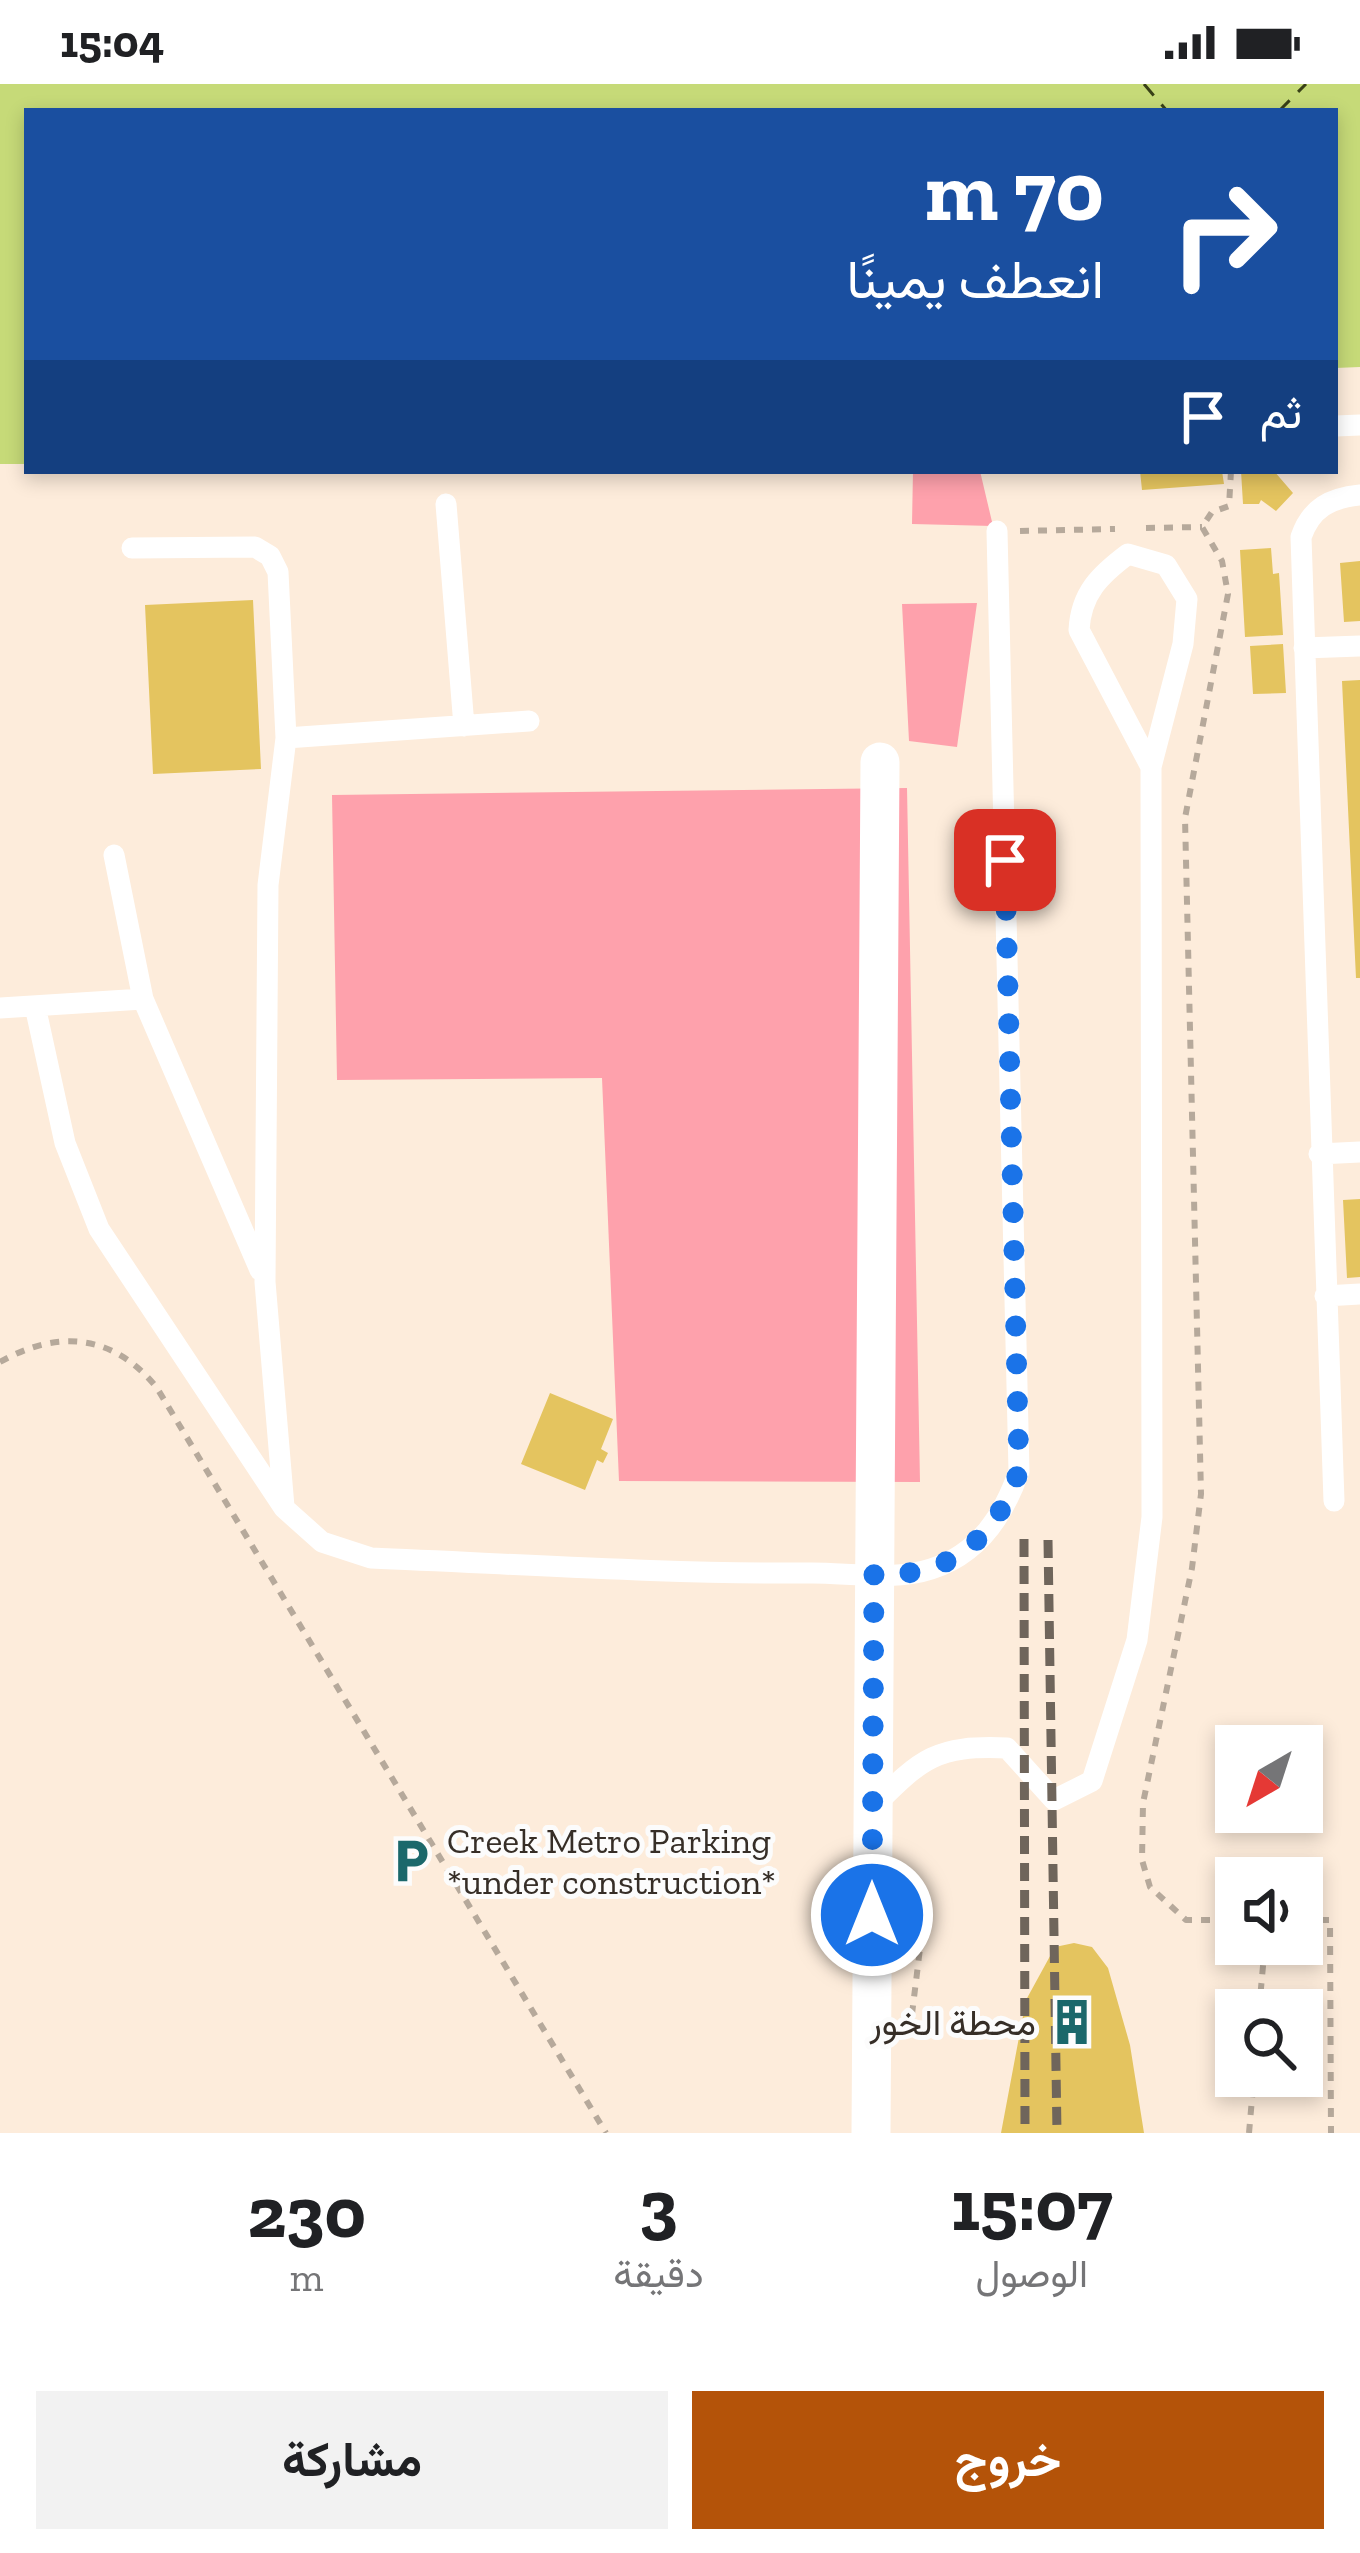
<!DOCTYPE html>
<html lang="ar">
<head>
<meta charset="utf-8">
<style>
	body { margin:0; font-family:"Zilla Slab",Vazirmatn,serif; background:#f2f2f2; color:#202124; direction:rtl; height:100vh; display:flex; flex-direction:column; font-size:45px; white-space:nowrap }
	* { box-sizing:border-box; margin:0 }
	p { font-size:39px; color:#757577 }
	.icon { flex:none; width:66px; height:66px; fill:none; stroke:currentColor; stroke-width:2; stroke-linecap:round; stroke-linejoin:round }
	.map { position:relative; height:2049px; overflow:hidden; direction:ltr }
	.panel { display:flex; flex-direction:column; background:#fff; flex:1 }
	.panel>* { flex:none }
	.banner { position:absolute; left:24px; top:24px; width:1314px; height:366px; border-radius:0px; box-shadow:0 6px 18px #0003; direction:rtl; background:#1a4fa0; color:#fff; overflow:hidden }
	.needle { width:78px; rotate:219deg }
	.tools { position:absolute; left:1215px; top:1641px; display:grid; gap:24px }
	.tools a { display:grid; place-items:center; width:108px; height:108px; border-radius:0px; background:#fff; box-shadow:0 6px 18px #0003; font-size:60px }
	.pin { position:absolute; display:grid; place-items:center; width:102px; height:102px; color:#fff; margin:-51px; border-radius:24px; box-shadow:0 6px 18px #0006 }
	.me { position:absolute; width:132px; margin:-66px; rotate:0deg; stroke-linejoin:round; filter:drop-shadow(0 0 9px #0008) }
	.turn { display:flex; align-items:center; gap:42px; height:252px; padding:0 36px; font-size:54px }
	.turn .icon { width:156px; height:156px; stroke-width:2.5 }
	.turn b { display:block; font-size:84px; line-height:102px }
	.then { display:flex; align-items:center; height:114px; padding:0 36px; background:#0003; gap:24px; font-size:45px }
	.eta { display:flex; justify-content:space-evenly; align-items:center; height:204px; text-align:center }
	.eta b { font-size:72px; font-weight:700; line-height:84px }
	.primary-button { display:flex; gap:24px; margin-top:auto; padding:24px 36px }
	.primary-button a { flex:1; height:138px; border-radius:0px; background:#b45309; color:#fff; font-size:48px; font-weight:700; line-height:138px; text-align:center }
	.primary-button a+a { background:#f2f2f2; color:#202124 }
	.status { display:flex; justify-content:space-between; align-items:center; height:84px; padding:0 60px; background:#fff; direction:ltr }
	.status svg { height:33px; fill:currentColor }
	.map>svg:first-child { display:block }
</style>
</head>
<body>
<div class="status"><b>15:04</b><svg viewBox="0 0 49 12"><path d="M0 12V9h3v3zM5 12V6h3v6zM10 12V3h3v9zM15 12V0h3v12zM26 1h20v11H26zM47 4h2v5h-2z"/></svg></div>
<div class="map">
<svg width="1360" height="2049" viewBox="0 0 1360 2049">
	<rect width="100%" height="100%" fill="#fdecdb"/>
	<path fill="#fea1ac" d="M913,387H980L993,442L912,440Z
		M977,519L957,663L909,657L902,520Z
		M907,704L920,1398L619,1397L602,994L337,996L332,711Z"/>
	<path fill="#c6da78" d="M0,0H1360V283L1335,284V27H27V380H0Z"/>
	<g fill="none" stroke-linecap="round" stroke-linejoin="round">
		<path stroke="#384017" stroke-width="3" stroke-dasharray="15 12" stroke-linecap="butt" d="M1144,0L1167,27
			M1279,27L1306,0"/>
	</g>
	<path fill="#e4c45f" d="M1140,387H1222L1224,400L1142,406Z
		M1241,387H1274L1293,409L1276,427L1261,416L1259,420H1243Z
		M1271,464L1273,490L1279,489L1283,551L1245,553L1240,466Z
		M1360,477V537L1344,538L1340,479Z
		M253,516L261,685L153,690L145,521Z
		M1283,560L1286,609L1253,610L1250,562Z
		M1360,596V894H1356L1342,597Z
		M1360,1115V1193L1347,1194L1343,1116Z
		M550,1309L613,1335L601,1365L608,1369L603,1379L597,1376L585,1406L521,1380Z
		M1074,1859L1092,1863L1108,1884L1130,1961L1144,2049H1001L1026,1916L1055,1863Z"/>
	<g fill="none" stroke-linecap="round" stroke-linejoin="round">
		<path stroke="#b6a99b" stroke-width="6" stroke-dasharray="9 9" stroke-linecap="butt" d="M1231,387L1229,422L1212,428L1202,443L1222,477L1228,510L1185,734L1201,1410L1192,1484L1143,1719L1142,1776L1150,1803L1186,1836H1236
			M1146,444L1202,443
			M1020,447L1115,445
			M0,1278C58,1245 114,1250 157,1304L606,2049
			M906,1832H924L911,1938
			M1302,1836H1330L1331,2049
			M1259,1926L1265,1860
			M1249,2049L1254,1992"/>
		<path stroke="#fff" stroke-width="21" d="M1336,342L1360,341
			M446,420L464,642
			M132,464L255,463L270,472L278,488L286,654L268,801L265,1198L284,1423
			M1304,564L1360,562
			M286,654L529,637
			M114,771L143,915L260,1186
			M35,922L65,1059L99,1145L284,1424L322,1458L371,1474C518,1480 665,1490 812,1489C850,1489 895,1497 931,1485C979,1470 1004,1431 1019,1387L997,447
			M0,924L143,915
			M1319,1070L1360,1068
			M1325,1212L1360,1210
			M1334,1417L1301,453C1311,424 1330,414 1360,411
			M873,1723C922,1674 936,1661 1007,1664L1054,1716L1092,1697L1137,1556L1152,1433L1151,683L1183,560L1187,515L1166,481L1128,470C1100,491 1081,509 1079,546L1151,683"/>
		<path stroke="#fff" stroke-width="39" d="M871,2049L880,678"/>
		<path stroke="#6f655b" stroke-width="9" stroke-dasharray="18 9" stroke-linecap="butt" d="M1024,1455L1025,2049
			M1048,1456L1057,2049"/>
	</g>
	<g fill="none" stroke-linecap="round" stroke-linejoin="round">
		<path stroke="#1a73e8" stroke-width="21" stroke-dasharray="0 37.8" d="M872,1831L874,1489C948,1497 996,1453 1019,1387L1005,776"/>
	</g>
	<defs>
		<symbol id="parking-bare" viewBox="-9 -9 18 18"><path d="M-3.5-5.5H1a3.5 3.5 0 0 1 0 7H-1V5.5H-3.5ZM-1-3.4V-.6H.8a1.4 1.4 0 0 0 0-2.8Z" fill="#1b686b" stroke="#fcfcfc" stroke-width="2.5" paint-order="stroke"/></symbol>
		<symbol id="building-bare" viewBox="-9 -9 18 18"><path d="M-4-6H4V6H1V3H-1V6H-4ZM-2.5-4.3h1.7v1.8h-1.7ZM.8-4.3h1.7v1.8H.8ZM-2.5-1h1.7V.8h-1.7ZM.8-1h1.7V.8H.8Z" fill="#1b686b" stroke="#fcfcfc" stroke-width="2.5" paint-order="stroke"/></symbol>
	</defs>
	<g fill-rule="evenodd">
		<use href="#parking-bare" x="378" y="1744" width="66" height="66"/>
		<use href="#building-bare" x="1039" y="1905" width="66" height="66"/>
	</g>
	<g text-anchor="middle" stroke-width="10" stroke-linejoin="round" paint-order="stroke">
		<g font-size="36" fill="#362e27" stroke="#fcfcfc" text-anchor="start">
			<text x="447" y="1769">Creek Metro Parking<tspan x="447" dy="41">*under construction*</tspan></text>
			<text x="1036" y="1951" text-anchor="end">محطة الخور</text>
		</g>
	</g>
</svg>
<div class="tools">
<a><svg class="needle" viewBox="-14 -14 28 28"><path d="M0-13l5 13h-10z" fill="#e53935"/><path d="M0 13l5-13h-10z" fill="#757577"/></svg></a>
<a><svg class="icon" aria-label="sound" viewBox="0 0 24 24"><path d="M4 9h4l5-4v14l-5-4H4zM17 9q2 3 0 6"/></svg></a>
<a><svg class="icon" aria-label="search" viewBox="0 0 24 24"><circle cx="10" cy="10" r="6"/><path d="M15 15l6 6"/></svg></a>
</div>
<div class="pin" style="left:1005px;top:776px;background:#d93025"><svg class="icon" aria-label="arrive" viewBox="0 0 24 24"><path d="M6 21V4h12l-3 4 3 4H6"/></svg></div>
<svg class="me" style="left:872px;top:1831px" viewBox="-20 -20 40 40"><circle r="17" fill="#1a73e8" stroke="#fff" stroke-width="3"/><path d="M0-11L8 9 0 5-8 9z" fill="#fff"/></svg>
<div class="banner">
<div class="turn"><svg class="icon" aria-label="right" viewBox="0 0 24 24"><path d="M7 20v-9h11M14 6l5 5-5 5"/></svg><div><b>70 m</b>انعطف يمينًا</div></div>
<div class="then">ثم<svg class="icon" aria-label="arrive" viewBox="0 0 24 24"><path d="M6 21V4h12l-3 4 3 4H6"/></svg></div>
</div>
</div>
<section class="panel">
<div class="eta">
<div><b>15:07</b><p>الوصول</p></div>
<div><b>3</b><p>دقيقة</p></div>
<div><b>230</b><p>m</p></div>
</div>
<div class="primary-button"><a>خروج</a><a>مشاركة</a></div>
</section>
</body>
</html>
